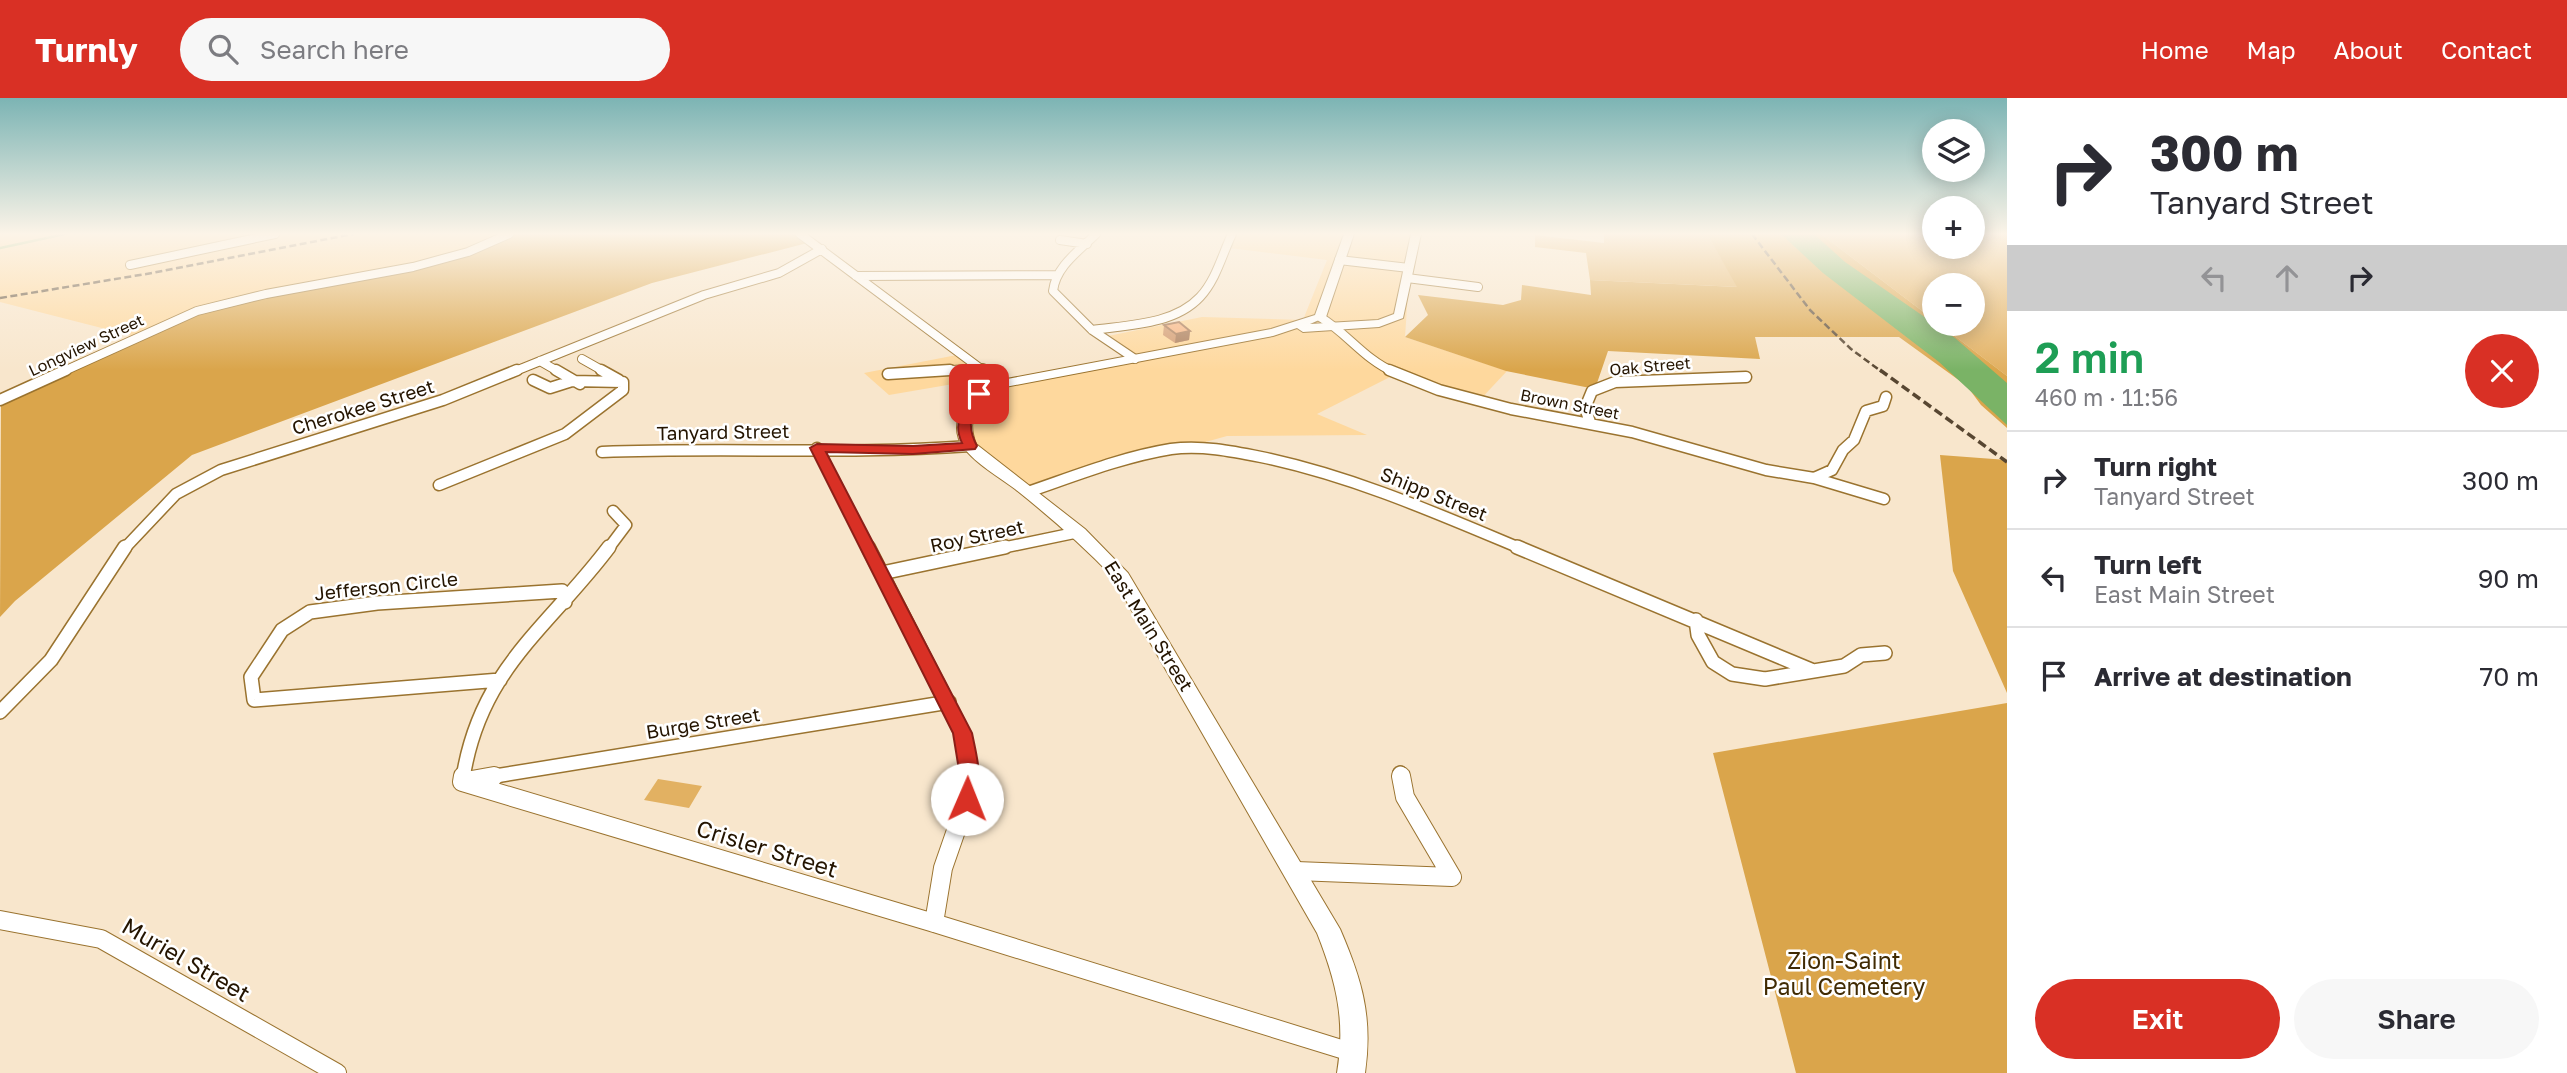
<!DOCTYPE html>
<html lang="en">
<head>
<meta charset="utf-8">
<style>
	body { margin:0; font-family:"Golos Text",sans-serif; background:#f7f7f7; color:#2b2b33; height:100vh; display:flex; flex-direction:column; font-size:26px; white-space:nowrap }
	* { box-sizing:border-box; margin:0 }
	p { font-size:23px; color:#7c7c81 }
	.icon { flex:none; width:38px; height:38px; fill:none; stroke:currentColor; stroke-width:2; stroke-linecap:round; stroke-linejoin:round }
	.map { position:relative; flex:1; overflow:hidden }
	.drawer { display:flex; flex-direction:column; background:#fff; width:560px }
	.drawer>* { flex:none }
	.hud { background:#fff; color:#2b2b33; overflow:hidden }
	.controls { position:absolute; left:1922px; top:21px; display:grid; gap:14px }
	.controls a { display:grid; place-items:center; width:63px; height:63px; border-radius:50%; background:#fff; box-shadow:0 4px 18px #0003; font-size:35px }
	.pin { position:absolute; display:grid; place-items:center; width:60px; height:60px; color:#fff; margin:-30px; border-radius:14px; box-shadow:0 4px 10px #0006 }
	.me { position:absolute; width:77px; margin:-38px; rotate:1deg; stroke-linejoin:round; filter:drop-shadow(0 0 5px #0008) }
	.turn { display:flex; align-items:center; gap:24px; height:147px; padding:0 28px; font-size:32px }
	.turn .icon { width:91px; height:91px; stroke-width:2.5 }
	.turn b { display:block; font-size:49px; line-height:60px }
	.lanes { display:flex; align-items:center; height:66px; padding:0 28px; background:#0003; justify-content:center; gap:35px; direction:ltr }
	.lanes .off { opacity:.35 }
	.round { display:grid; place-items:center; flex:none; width:74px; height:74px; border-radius:37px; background:#f7f7f7 }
	.summary { display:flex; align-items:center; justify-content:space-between; height:119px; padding:0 28px }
	h1 { font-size:42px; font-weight:600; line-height:52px; color:#1e9e55 }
	.cta { display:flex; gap:14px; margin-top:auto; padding:14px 28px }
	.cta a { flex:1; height:80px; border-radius:42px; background:#d93025; color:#fff; font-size:28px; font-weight:600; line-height:80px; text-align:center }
	.cta a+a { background:#f7f7f7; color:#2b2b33 }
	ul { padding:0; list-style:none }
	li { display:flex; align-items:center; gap:21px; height:98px; padding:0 28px; border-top:2px solid #e1e1e2 }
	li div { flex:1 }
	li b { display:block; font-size:26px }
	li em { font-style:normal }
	header { display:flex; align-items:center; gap:42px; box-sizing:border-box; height:98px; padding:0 35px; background:#d93025; color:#fff }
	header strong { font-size:33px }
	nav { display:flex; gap:38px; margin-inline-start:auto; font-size:24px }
	.search { width:490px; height:63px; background:#f7f7f7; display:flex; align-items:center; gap:18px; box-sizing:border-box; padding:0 24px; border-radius:38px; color:#7c7c81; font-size:26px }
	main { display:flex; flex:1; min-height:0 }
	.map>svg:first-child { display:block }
</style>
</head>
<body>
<header>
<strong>Turnly</strong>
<div class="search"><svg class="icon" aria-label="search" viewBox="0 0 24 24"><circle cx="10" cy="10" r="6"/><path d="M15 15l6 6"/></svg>Search here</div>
<nav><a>Home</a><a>Map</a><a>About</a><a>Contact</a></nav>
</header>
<main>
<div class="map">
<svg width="2007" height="975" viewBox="0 0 2007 975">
	<rect width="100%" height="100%" fill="#f8e6cc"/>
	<path fill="#fed89d" d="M0,136H502L450,158L133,238L0,204Z
		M1236,136H1416L1410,165L1405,239L1507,273L1477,305L1392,278L1317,316L1367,337L1227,338L1027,394L964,350L967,318L965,284L889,297L864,275L962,256L1007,288L1135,263L1103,239L1202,219L1303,222L1327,162L1229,150Z"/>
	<path fill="#e2b162" d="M1604,136H1707L1738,189L1590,182L1586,155L1535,149V137L1604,145Z
		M1821,136H1934V149H1972V136H2007V278L1939,226H1972V187H1934V222Z
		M658,681L702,688L689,710L644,702Z"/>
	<path fill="#daa54b" d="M502,136H801L811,144L652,185L192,357L15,503L0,519L1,301L134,237L216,204L358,179L450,158Z
		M1707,136H1821L1934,222V226H1939L2007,278V330L1981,307L1967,288L1899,239H1755L1760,261L1608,253L1595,291L1506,273L1405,239L1428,217L1418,197L1503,207L1521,202L1522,187L1591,197L1590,182L1737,189Z
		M1940,357L2007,362V595L1953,473Z
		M2007,605V975H1796L1713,655Z"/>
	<path fill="#7ab366" d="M1781,136H1814L1845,164L1955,240L2007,285V327L1939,264L1823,175Z"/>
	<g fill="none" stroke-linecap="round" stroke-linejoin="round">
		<path stroke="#7ab366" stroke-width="2.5" d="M0,150L65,136"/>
		<defs>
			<path id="street-far3" d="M800,136L985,274
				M1096,136C1079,153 1056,168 1053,193L1092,232L1135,261
				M1060,142L1087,146
				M1339,162L1409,170
				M130,167L275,136
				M856,178L1057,177
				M1407,180L1478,189
				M1320,219C1347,235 1365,262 1394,274
				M1092,232C1127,227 1174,227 1200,199C1216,182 1222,157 1232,136
				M582,261L605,274
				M540,263L559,274
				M62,274L197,213L266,196L413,169L468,154L509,136
				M513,274L704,197L779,175L822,151
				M923,274L982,270"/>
			<path id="street-far2" d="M556,272L580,286
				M601,272L619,282
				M984,272L996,287
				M1389,272L1439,292L1511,311L1632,334L1766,372L1814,380L1884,401
				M888,276L950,272
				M533,282L550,290L572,283L623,284
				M0,302L66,272
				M1590,324L1585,310L1592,293L1615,284L1746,279
				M817,350L869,451
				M602,354C725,349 848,357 970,348
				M1814,380L1832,372L1843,352L1854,342L1866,313L1883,308L1886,299
				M439,387L565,336L623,292V284
				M1028,394C1075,378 1122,359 1171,351C1201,347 1231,353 1261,359C1352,378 1436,415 1522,451
				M124,451L176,396L221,372L443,302L517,272
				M608,451L626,427L613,413
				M997,451L1079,434"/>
			<path id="street-far1" d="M868,449L963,635L968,680
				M1517,449L1811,572
				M882,475L1005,449
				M1696,522L1698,537L1713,564L1732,576L1765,581L1844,568L1861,557L1885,555
				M500,582L254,602L251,579L282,532L310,514L377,505L562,493L565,504
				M0,614L51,562L125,449
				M1400,675L1401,680
				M463,680C480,571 548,530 609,449
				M483,680L949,604"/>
			<path id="street" d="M463,678L462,684L934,825L1354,955
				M1401,678L1405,699L1452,779
				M466,683L494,678
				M1296,773L1452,779
				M0,822L101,841L337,975
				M934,825L943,770L967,701L969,678"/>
			<path id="secondary" d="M1344,136H1354L1326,219L1310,226L1378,222L1394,216L1411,136H1421L1403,220L1379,229L1303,234L1297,230L1273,238L1000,290C976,302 966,321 976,346L1085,431L1128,475L1340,831C1362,882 1373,919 1365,975H1337C1346,922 1336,883 1317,835L1112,478C1081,446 1049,418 1015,391C999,379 976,366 964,350C945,324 969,295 991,284L1271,231L1315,217Z"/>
		</defs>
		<use href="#street-far3" stroke="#9a732f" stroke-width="10"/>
		<use href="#street-far2" stroke="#9a732f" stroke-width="13"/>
		<use href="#street-far1" stroke="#9a732f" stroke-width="16"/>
		<use href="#street" stroke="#9a732f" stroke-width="20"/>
		<use href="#secondary" stroke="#9a732f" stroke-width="2"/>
		<use href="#street-far3" stroke="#fff" stroke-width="8"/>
		<use href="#street-far2" stroke="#fff" stroke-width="10"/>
		<use href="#street-far1" stroke="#fff" stroke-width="13"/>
		<use href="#street" stroke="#fff" stroke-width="18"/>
		<use href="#secondary" fill="#fff" fill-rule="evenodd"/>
		<path stroke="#574631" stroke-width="2.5" stroke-dasharray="7 3.5" stroke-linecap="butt" d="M1752,136L1810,212L1851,251L1882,274
			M0,200L152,175L353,136"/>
		<path stroke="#574631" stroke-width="3.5" stroke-dasharray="9 4.5" stroke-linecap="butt" d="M1880,272L2007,364"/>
	</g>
	<path fill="#d49d73" d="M1164,227L1190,233L1189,242L1175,245L1163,237Z"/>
	<path fill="#ad805e" d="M1190,233L1189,242L1175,245L1176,236Z"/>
	<path fill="#f7b786" stroke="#ad805e" stroke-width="2" d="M1179,224L1190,233L1176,236L1164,227Z"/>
	<linearGradient id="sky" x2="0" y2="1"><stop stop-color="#7cb4b4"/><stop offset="0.5" stop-color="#fcf4e8"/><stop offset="1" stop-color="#fcf4e8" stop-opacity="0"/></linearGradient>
	<rect width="2007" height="272" fill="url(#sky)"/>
	<path fill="#d93025" stroke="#8d1f18" stroke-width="2" d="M979,293L985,296C972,316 965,325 977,348L975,351L913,356L826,354L972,635C976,656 985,686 974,706L967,708L960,706L957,701L959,672L953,635L810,350L817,346L913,348L962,345C952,324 963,311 975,294Z"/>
	<g text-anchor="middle" stroke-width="5" stroke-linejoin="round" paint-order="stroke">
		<g font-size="16" fill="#241400" stroke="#fff">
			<text transform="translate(86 247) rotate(-25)" y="6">Longview Street</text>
			<text transform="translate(1650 268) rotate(-5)" y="6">Oak Street</text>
			<text transform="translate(1570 306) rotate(11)" y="6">Brown Street</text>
		</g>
		<g font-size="19" fill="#241400" stroke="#fff">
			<text transform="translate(363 309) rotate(-17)" y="7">Cherokee Street</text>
			<text transform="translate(723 334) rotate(-1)" y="7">Tanyard Street</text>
			<text transform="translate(1434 396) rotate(22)" y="7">Shipp Street</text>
			<text transform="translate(977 438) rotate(-12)" y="7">Roy Street</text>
			<text transform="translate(386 488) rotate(-6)" y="7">Jefferson Circle</text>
			<text transform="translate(1149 528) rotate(58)" y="7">East Main Street</text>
			<text transform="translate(703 625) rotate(-9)" y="7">Burge Street</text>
		</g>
		<g font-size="23" fill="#241400" stroke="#fff">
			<text transform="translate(767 751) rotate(17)" y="8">Crisler Street</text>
			<text transform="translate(186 862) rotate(30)" y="8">Muriel Street</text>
		</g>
		<g font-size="23" fill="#412b03" stroke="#fff">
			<text x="1844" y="871">Zion-Saint<tspan x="1844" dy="26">Paul Cemetery</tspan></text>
		</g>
	</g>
</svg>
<div class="controls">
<a><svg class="icon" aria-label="layers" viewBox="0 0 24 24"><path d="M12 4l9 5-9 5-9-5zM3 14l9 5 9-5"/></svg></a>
<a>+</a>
<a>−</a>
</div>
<div class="pin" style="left:979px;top:296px;background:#d93025"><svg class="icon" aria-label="arrive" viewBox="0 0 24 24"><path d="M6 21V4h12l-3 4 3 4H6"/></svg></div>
<svg class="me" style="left:967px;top:701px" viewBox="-20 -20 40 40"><circle r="19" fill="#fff"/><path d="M0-13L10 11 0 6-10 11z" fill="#d93025"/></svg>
</div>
<section class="drawer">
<div class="hud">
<div class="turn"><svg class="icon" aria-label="right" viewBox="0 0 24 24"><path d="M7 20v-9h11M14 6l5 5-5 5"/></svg><div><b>300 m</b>Tanyard Street</div></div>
<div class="lanes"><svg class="icon off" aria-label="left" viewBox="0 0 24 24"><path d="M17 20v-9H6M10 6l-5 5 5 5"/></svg><svg class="icon off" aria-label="ahead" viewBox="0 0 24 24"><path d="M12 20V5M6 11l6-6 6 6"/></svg><svg class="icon" aria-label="right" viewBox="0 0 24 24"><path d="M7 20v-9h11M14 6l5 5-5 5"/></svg></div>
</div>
<div class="summary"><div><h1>2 min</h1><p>460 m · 11:56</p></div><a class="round" style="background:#d93025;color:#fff"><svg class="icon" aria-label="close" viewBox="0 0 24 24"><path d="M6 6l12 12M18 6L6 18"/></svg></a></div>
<ul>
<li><svg class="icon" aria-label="right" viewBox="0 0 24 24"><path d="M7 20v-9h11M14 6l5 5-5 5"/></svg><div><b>Turn right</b><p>Tanyard Street</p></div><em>300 m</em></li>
<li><svg class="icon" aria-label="left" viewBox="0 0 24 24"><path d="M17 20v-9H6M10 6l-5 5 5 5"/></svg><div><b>Turn left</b><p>East Main Street</p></div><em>90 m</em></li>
<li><svg class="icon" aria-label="arrive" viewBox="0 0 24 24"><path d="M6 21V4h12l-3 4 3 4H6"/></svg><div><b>Arrive at destination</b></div><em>70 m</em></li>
</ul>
<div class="cta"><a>Exit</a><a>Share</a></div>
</section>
</main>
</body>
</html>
